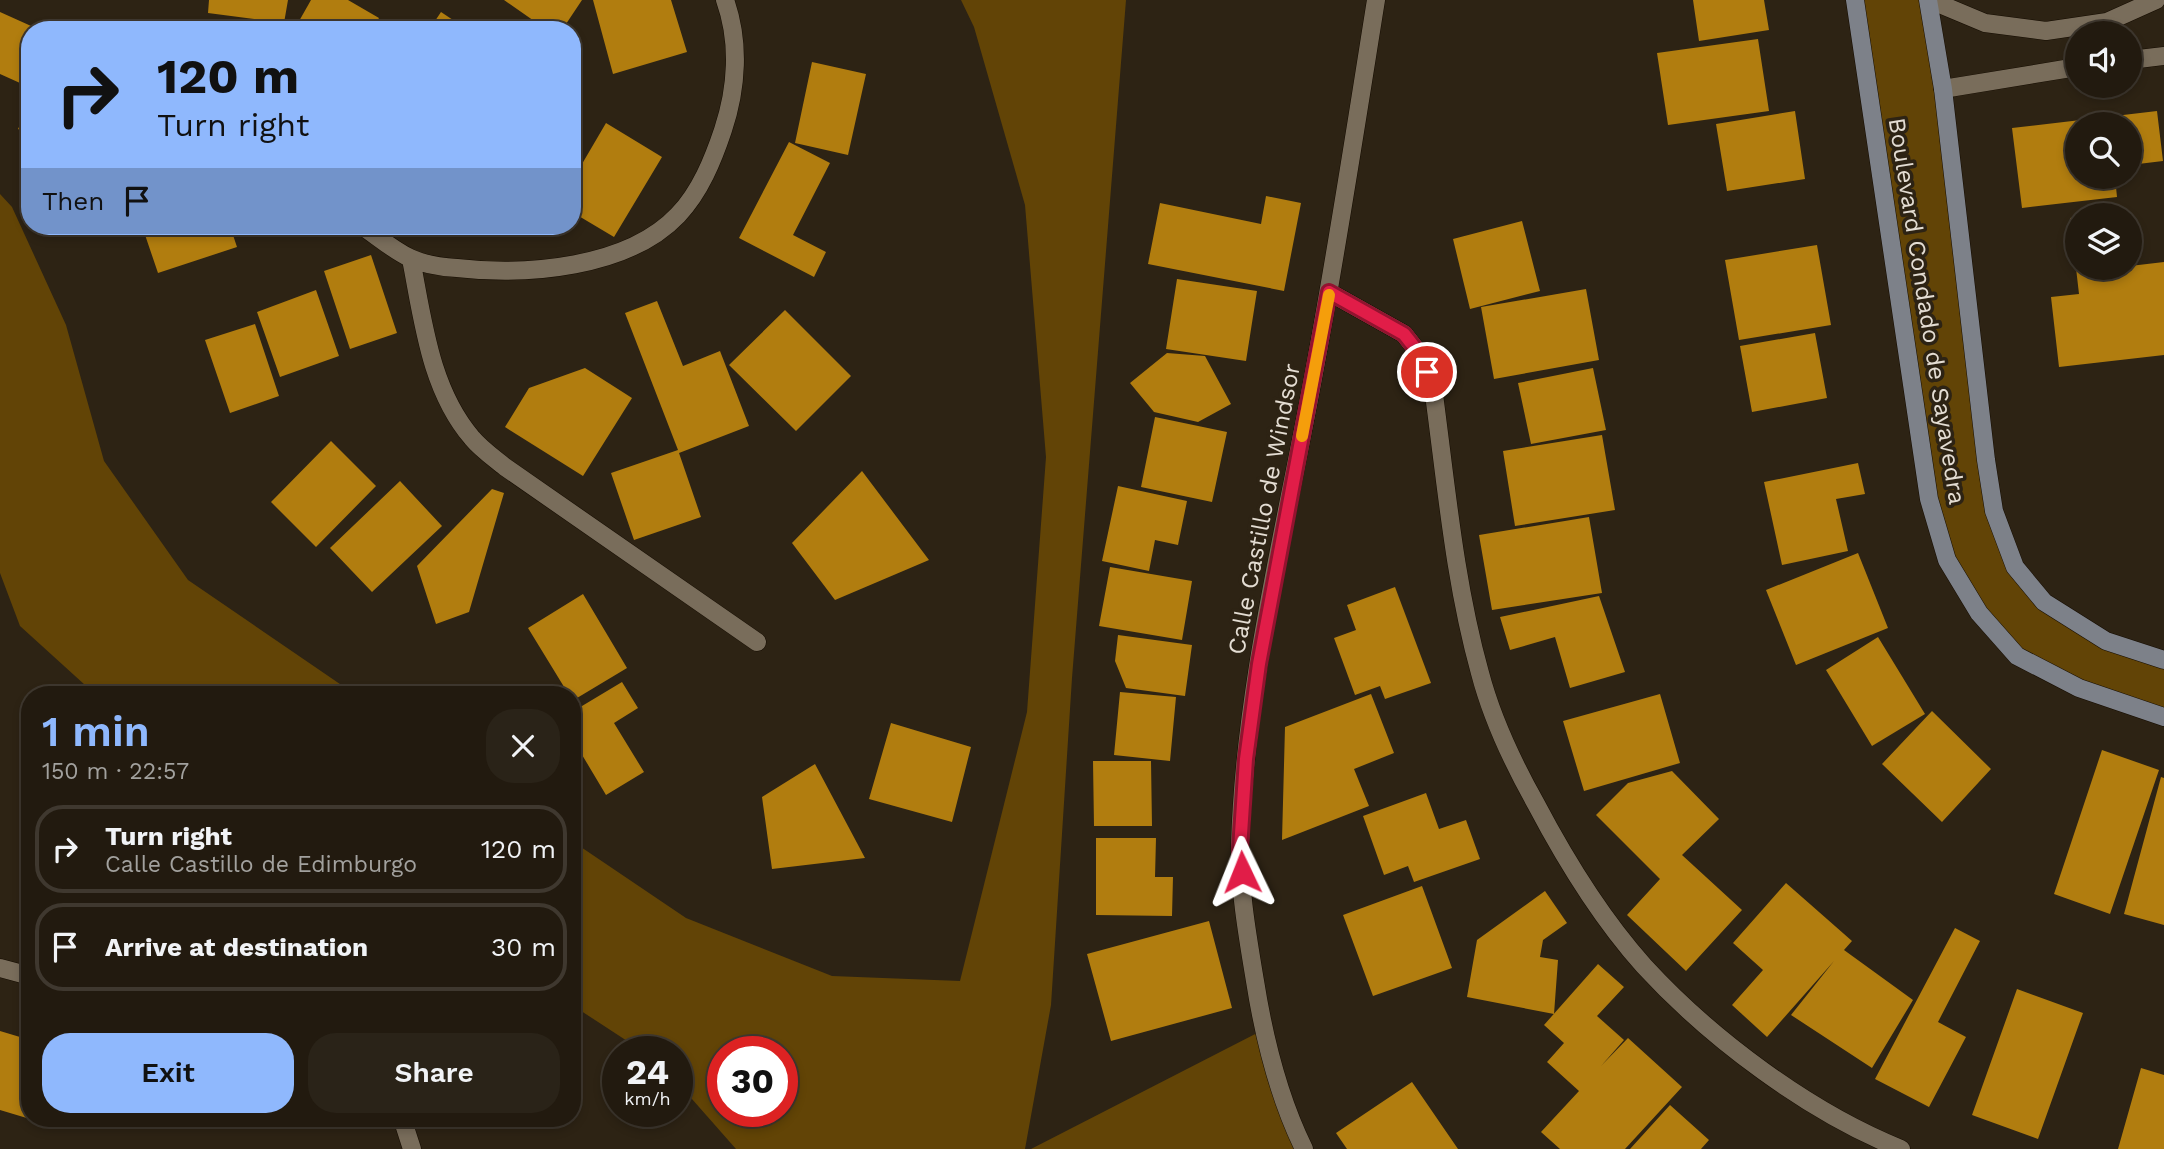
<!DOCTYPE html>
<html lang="en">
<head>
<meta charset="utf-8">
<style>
	body { margin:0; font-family:"Work Sans",sans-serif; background:#2a2318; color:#f1f3f6; height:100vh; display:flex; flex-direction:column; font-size:26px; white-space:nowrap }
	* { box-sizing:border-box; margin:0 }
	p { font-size:23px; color:#a2a19e }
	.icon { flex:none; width:38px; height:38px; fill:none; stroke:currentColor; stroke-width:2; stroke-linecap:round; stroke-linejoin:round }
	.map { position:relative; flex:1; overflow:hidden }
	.sheet { position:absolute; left:21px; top:686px; width:560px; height:441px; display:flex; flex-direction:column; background:#221a0f; border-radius:28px; box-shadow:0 4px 10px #0003,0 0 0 2px #3f382f }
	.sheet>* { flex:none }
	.hud { position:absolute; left:21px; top:21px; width:560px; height:214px; border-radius:28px; box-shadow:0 4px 10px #0003,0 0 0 2px #3f382f; background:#8fb8fd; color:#111; overflow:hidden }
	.tools { position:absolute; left:2065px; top:21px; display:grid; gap:14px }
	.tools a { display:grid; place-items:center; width:77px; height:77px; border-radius:50%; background:#221a0f; box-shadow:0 4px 10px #0003,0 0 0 2px #3f382f; font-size:35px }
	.speed { position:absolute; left:602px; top:1036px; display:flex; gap:14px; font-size:35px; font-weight:700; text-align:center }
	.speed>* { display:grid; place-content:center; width:91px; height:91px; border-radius:50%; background:#221a0f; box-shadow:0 4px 10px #0003,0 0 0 2px #3f382f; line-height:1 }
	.speed small { font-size:18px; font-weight:400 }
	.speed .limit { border:10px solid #d22; background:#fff; color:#111 }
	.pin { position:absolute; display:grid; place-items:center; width:60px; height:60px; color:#fff; margin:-30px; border:4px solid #fff; border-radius:50%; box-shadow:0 2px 7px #0007 }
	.me { position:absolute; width:77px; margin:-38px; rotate:358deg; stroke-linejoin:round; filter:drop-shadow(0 0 5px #0008) }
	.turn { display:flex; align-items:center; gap:24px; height:147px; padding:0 21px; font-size:32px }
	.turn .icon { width:91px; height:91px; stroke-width:2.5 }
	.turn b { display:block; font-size:49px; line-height:60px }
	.then { display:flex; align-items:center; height:66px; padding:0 21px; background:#0003; gap:14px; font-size:26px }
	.round { display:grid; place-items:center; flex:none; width:74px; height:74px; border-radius:28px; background:#2a2318 }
	.head { display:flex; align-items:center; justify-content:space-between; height:119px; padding:0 21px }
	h1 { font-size:42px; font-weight:600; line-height:52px; color:#8fb8fd }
	.cta { display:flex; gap:14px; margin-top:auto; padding:14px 21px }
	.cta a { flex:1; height:80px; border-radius:28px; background:#8fb8fd; color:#111; font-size:28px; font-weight:600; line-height:80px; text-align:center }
	.cta a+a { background:#2a2318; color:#f1f3f6 }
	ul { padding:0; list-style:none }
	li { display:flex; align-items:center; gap:21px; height:88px; margin:0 14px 10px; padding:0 7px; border:4px solid #3f382f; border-radius:28px }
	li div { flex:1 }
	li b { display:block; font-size:26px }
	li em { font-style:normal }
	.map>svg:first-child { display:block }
</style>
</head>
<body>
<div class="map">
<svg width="2164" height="1149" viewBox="0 0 2164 1149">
	<rect width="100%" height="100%" fill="#2d2314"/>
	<path fill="#624406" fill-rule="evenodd" d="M961,0H1126L1072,678L1051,1005L1025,1149H736L677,1082V1052H644L572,1005V841L686,918L832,976L960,981L1027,712L1046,457L1025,205L974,27ZM723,1052H782V1111H723Z
		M1855,0H1929L1994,511L2044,602L2164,660V717L2017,656L1947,560Z
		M0,194L12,207L66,325L104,461L188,580L356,695H96L20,626L0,573Z
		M1263,1030L1304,1149H1031Z"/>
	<path fill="#b17d0f" d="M209,0H288L284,23L208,13Z
		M311,0H348L379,18L372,30H294Z
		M504,0H582L562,30H547Z
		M593,0H671L687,52L613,74Z
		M1693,0H1764L1769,30L1699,41Z
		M0,12L40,30H30V60L20,83L0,74Z
		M441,12L468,30H429Z
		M1758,39L1769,111L1668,125L1657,53Z
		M812,62L866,74L848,155L795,143Z
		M30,105V135L18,129Z
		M1795,111L1805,179L1727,191L1716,124Z
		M2157,111L2163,161L2130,165V124H2077V177H2115L2117,197L2022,208L2012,128Z
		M606,123L662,157L614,237L572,212V181Z
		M789,142L830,163L793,235L826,252L814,277L739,238Z
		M1266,196L1301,203L1284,291L1148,264L1160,203L1261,224Z
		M2077,217V263L2075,264L2070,218Z
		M1522,221L1540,291L1470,309L1453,239Z
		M142,226H230L237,247L158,273Z
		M470,226H496L489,237Z
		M1817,245L1831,325L1739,340L1725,260Z
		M371,255L397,333L350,349L324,271Z
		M2164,262V355L2059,367L2051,297L2079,294L2076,268H2130V266Z
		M1177,279L1257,291L1246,361L1166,349Z
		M1586,289L1599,360L1494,379L1481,307Z
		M316,290L339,356L280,377L257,312Z
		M657,301L683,366L720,351L749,426L679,453L701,517L634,540L611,473L678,450L625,313Z
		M785,310L851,376L796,431L729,365Z
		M255,324L279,396L230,413L205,340Z
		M1815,333L1827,398L1752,412L1740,346Z
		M1167,353L1205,356L1231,404L1198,422L1154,412L1130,383Z
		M585,368L632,398L583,476L505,427L529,388Z
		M1593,368L1606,430L1531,444L1518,383Z
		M1155,417L1227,432L1212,502L1141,487Z
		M1602,435L1615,510L1515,526L1503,451Z
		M331,441L376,486L316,547L271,502Z
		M1858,463L1865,494L1836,499L1848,551L1782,565L1764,482Z
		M862,471L929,560L835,600L792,543Z
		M400,481L442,526L372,592L330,548Z
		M1118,486L1187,501L1178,545L1155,540L1149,571L1102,561Z
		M492,489L504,493L469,612L436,624L417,566Z
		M1589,517L1602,593L1492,610L1479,535Z
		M1858,553L1888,628L1796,665L1766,590Z
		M1110,567L1192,581L1182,640L1099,626Z
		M1395,587L1431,683L1385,699L1380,686L1355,695L1334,638L1356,630L1347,605Z
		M583,594L627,668L572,701V695H569L528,628Z
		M1599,596L1625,672L1570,688L1555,637L1510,650L1500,617Z
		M1118,635L1192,645L1185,696L1126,688L1115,661Z
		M1878,637L1925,714L1872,746L1826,670Z
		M622,682L638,708L614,723L644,772L606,795L572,738V712Z
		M1120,692L1176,697L1170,761L1114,755Z
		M1371,694L1394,753L1354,769L1369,806L1282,840L1285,727Z
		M1660,694L1680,763L1584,791L1563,721Z
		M1932,711L1991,769L1942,822L1882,764Z
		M891,723L971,747L952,822L869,799Z
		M2102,750L2159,770L2110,914L2054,894Z
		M1093,761H1151L1152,826H1094Z
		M815,764L865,858L772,869L762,797Z
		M1672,771L1719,819L1682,855L1742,910L1686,971L1627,915L1660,879L1596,815L1628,783Z
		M2161,777L2164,778V925L2124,914Z
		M1426,793L1439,829L1466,820L1480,859L1414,882L1408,866L1384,875L1363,816Z
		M1096,838H1156L1155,877H1173L1172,916L1096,915Z
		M1786,883L1852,941L1844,950L1913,1000L1872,1068L1791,1015L1834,961L1767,1037L1732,1005L1763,970L1733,943Z
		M1422,886L1452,968L1373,996L1343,915Z
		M1545,891L1567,923L1543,940L1540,957L1558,960L1554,1014L1467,997L1477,940Z
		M1209,921L1232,1008L1111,1041L1087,954Z
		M1955,928L1980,941L1938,1022L1966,1037L1929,1107L1875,1079Z
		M1598,964L1624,987L1597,1016L1624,1040L1601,1066L1628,1038L1682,1087L1625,1149H1560L1541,1132L1579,1091L1547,1062L1564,1043L1544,1025Z
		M2017,989L2083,1013L2038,1139L1972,1115Z
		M0,1031L30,1040V1118H41L40,1122L0,1110Z
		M2141,1068L2164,1075V1149H2118Z
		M1412,1082L1458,1149H1347L1336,1133Z
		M1670,1105L1709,1140L1701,1149H1630Z"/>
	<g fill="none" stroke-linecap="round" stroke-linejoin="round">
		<defs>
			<path id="lane" d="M1930,0L1985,23L2046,31L2107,22L2156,0"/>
			<path id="street" d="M2130,60L2164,56
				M1943,89L2077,67
				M362,226C377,236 393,250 410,258C425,265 441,267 457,268C526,276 628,268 678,215C700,192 713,160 723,130C737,88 740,42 725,0
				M411,259C423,320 430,389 472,438C481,449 494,458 505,467L757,642
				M1329,292L1404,334L1422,357L1433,387C1446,482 1454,580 1480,673C1492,719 1513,763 1536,804C1566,861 1601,918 1644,966C1711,1039 1809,1112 1901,1149
				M0,968L30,976
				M402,1118L412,1149
				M1304,1149C1278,1096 1264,1038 1255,981C1248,939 1239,888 1240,846C1244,695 1282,542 1310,394C1335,263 1355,131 1376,0"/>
			<path id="secondary" d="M1855,0L1929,499L1947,560L1979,613L2017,656L2079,688L2164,717
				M1928,0L1943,89L1986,460L1994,511L2015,567L2044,602L2106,641L2164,660"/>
		</defs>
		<use href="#lane" stroke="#150c01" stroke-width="19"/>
		<use href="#street" stroke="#150c01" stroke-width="19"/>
		<use href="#secondary" stroke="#150c01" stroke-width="19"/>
		<use href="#lane" stroke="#796d5b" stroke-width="18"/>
		<use href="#street" stroke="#796d5b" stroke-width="18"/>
		<use href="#secondary" stroke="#7d8189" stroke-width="18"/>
	</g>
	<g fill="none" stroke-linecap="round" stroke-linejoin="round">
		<defs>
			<path id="route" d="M1242,872L1240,849L1246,759L1259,664L1329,292L1404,334L1422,357L1427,372"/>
		</defs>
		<use href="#route" stroke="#92132f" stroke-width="18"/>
		<use href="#route" stroke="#e11d48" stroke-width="12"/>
		<path stroke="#f59e0b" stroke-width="12" d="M1302,436L1329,295"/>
	</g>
	<g text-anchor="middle" stroke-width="7" stroke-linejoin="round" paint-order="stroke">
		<g font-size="24" fill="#e4ddd3" stroke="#2d2314">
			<text transform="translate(1927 311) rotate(81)" y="8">Boulevard Condado de Sayavedra</text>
			<text transform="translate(1264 509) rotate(-79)" y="8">Calle Castillo de Windsor</text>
		</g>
	</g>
</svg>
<div class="tools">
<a><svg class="icon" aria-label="sound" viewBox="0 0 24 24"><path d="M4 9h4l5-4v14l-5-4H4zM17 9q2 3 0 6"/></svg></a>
<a><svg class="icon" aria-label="search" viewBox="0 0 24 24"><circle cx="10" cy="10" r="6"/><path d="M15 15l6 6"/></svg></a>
<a><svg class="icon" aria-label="layers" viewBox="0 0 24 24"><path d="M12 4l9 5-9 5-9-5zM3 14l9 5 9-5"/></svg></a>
</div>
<div class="speed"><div>24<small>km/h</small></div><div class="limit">30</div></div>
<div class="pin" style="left:1427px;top:372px;background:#d93025"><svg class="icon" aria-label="arrive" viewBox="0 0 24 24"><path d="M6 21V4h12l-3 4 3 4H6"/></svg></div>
<svg class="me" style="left:1242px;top:872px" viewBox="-20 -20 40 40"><path d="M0-17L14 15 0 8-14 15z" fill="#e11d48" stroke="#fff" stroke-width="4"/></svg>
<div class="hud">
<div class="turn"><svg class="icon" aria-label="right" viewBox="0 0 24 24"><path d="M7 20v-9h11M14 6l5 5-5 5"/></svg><div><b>120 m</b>Turn right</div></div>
<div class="then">Then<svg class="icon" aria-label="arrive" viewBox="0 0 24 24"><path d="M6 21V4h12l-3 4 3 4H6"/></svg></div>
</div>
<section class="sheet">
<div class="head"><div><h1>1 min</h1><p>150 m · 22:57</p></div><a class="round"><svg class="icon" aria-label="close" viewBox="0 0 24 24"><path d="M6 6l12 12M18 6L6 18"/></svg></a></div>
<ul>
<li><svg class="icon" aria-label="right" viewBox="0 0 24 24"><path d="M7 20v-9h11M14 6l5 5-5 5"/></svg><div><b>Turn right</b><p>Calle Castillo de Edimburgo</p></div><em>120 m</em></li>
<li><svg class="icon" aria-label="arrive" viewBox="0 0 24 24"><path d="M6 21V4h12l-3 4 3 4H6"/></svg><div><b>Arrive at destination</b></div><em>30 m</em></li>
</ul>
<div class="cta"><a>Exit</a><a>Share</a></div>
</section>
</div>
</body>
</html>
